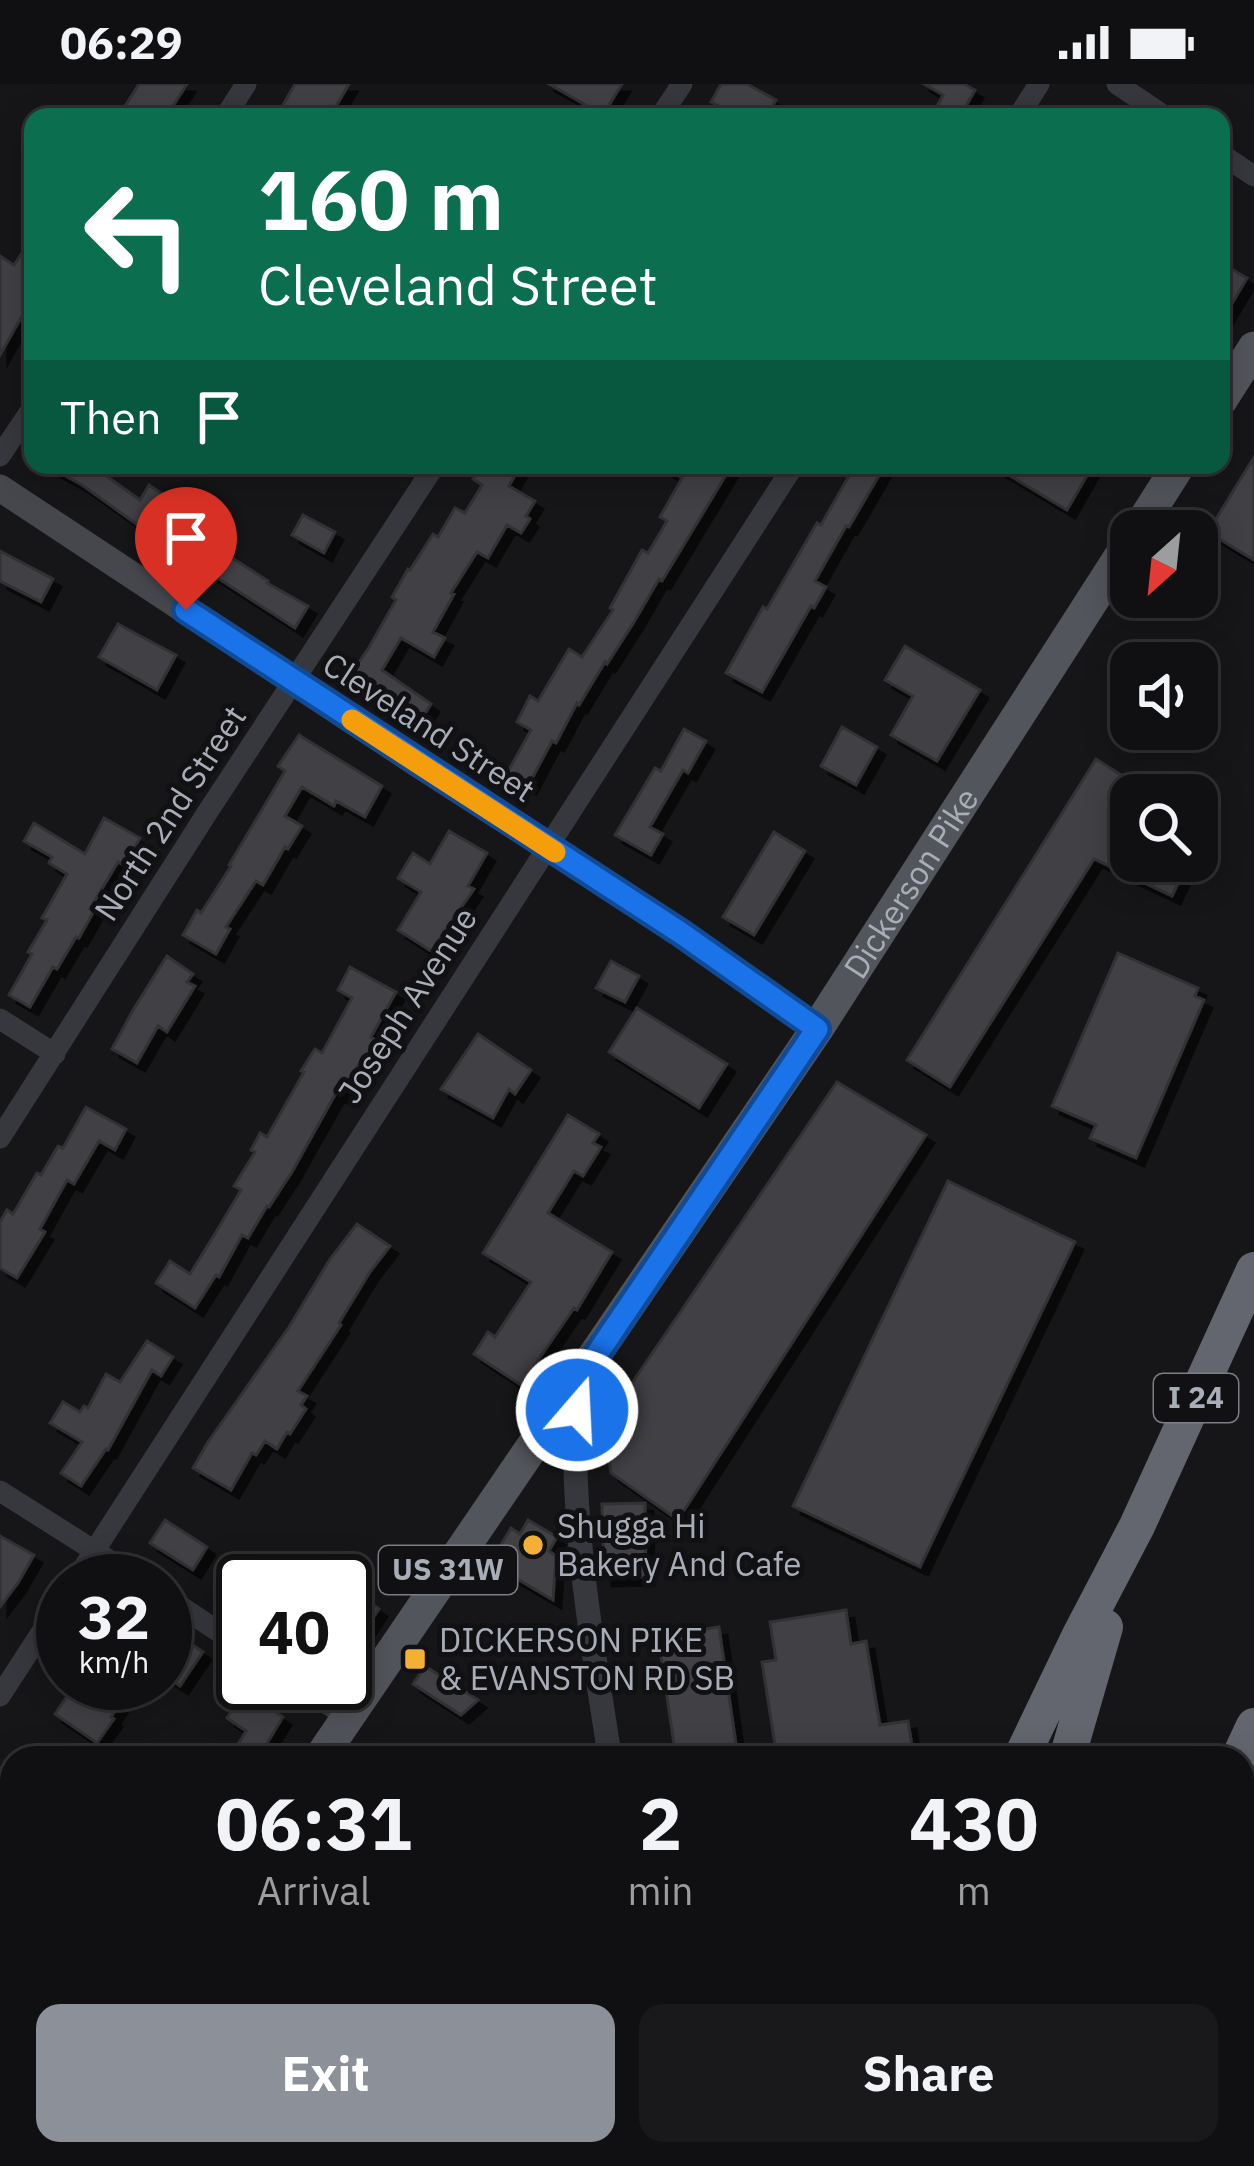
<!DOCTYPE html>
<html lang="en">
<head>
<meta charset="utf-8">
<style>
	body { margin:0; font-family:"IBM Plex Sans",sans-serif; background:#19191b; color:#f1f3f6; height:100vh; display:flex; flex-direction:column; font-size:45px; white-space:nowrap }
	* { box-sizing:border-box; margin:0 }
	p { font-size:39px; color:#9c9d9f }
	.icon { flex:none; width:66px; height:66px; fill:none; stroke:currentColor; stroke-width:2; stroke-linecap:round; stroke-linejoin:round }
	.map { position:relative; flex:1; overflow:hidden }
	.side { position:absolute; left:0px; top:1662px; width:1254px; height:420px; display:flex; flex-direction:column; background:#101012; border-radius:36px 36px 0 0; box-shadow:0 6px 30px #0003,0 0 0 3px #303032 }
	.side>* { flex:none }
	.banner { position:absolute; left:24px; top:24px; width:1206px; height:366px; border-radius:24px; box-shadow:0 6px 30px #0003,0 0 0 3px #303032; background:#0b6e4f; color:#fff; overflow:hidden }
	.needle { width:78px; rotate:207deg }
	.tools { position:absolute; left:1110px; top:426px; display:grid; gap:24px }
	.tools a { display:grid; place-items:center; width:108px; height:108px; border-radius:24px; background:#101012; box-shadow:0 6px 30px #0003,0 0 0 3px #303032; font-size:60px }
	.speed { position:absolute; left:36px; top:1470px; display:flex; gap:24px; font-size:60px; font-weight:700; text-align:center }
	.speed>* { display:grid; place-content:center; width:156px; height:156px; border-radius:50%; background:#101012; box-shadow:0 6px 30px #0003,0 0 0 3px #303032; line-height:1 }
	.speed small { font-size:30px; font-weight:400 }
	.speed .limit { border:6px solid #111; border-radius:18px; background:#fff; color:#111 }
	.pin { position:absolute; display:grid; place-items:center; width:102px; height:102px; color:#fff; margin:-123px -51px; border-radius:50% 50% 50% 0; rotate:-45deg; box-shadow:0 0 12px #0007 }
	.pin .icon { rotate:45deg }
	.me { position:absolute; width:132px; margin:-66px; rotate:19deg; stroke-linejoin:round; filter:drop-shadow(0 0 9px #0008) }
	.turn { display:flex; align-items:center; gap:42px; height:252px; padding:0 36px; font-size:54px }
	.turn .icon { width:156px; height:156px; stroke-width:2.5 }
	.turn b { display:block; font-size:84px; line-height:102px }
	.then { display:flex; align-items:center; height:114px; padding:0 36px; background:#0003; gap:24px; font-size:45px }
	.eta { display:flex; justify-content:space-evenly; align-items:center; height:204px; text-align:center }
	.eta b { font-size:72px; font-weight:700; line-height:84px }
	.button { display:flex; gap:24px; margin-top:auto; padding:24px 36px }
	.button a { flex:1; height:138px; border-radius:24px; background:#8c9099; color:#fff; font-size:48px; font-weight:700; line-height:138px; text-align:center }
	.button a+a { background:#19191b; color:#f1f3f6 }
	.status { display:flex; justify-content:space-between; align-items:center; height:84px; padding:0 60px; background:#101012; direction:ltr }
	.status svg { height:33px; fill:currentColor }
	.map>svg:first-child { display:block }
</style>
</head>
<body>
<div class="status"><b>06:29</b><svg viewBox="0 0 49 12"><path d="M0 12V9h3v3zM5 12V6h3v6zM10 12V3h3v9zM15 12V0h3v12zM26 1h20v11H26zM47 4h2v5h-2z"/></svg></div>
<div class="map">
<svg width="1254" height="2082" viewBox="0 0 1254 2082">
	<defs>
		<filter id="shadow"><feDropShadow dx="8" dy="8" stdDeviation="0" flood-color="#0009"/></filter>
	</defs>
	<rect width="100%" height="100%" fill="#161618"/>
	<path fill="#404145" stroke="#303034" stroke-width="3" filter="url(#shadow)" d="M139,0H187L166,33H118Z
		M295,0H349L330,33H276Z
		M549,0H622L603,31Z
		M721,0H747L776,16L766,33H718L722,24L711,18Z
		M924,0H964L975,6L960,33H931L943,11Z
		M33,152V230L26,225L0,271V172L14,181Z
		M1221,179L1247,194L1221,238Z
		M1254,373V476L1208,448Z
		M46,381H91L140,416L149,401L178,420L156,454L82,401Z
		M482,381H521L509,402L535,417L526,432L530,435L521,449L507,441L488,474L477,468L451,509L454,510L433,548L445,554L434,573L401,554L382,586L431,620L419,640L347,595L368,565L396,516L392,513L408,485L410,486L433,450L438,453L455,424L465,429L482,401L473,395Z
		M658,381H732L662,497L659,495L634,538L607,580L605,578L579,621L577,619L556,659L552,657L528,702L506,691L531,646L517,638L530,612L538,617L569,565L582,573L613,526L610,524L642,466L648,469L667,437L660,433L682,394Z
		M855,381H885L849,443L846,442L815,497L826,503L814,524L811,522L762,608L726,589L763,523L767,525L817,439L821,441Z
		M992,381H1093L1067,426Z
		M303,431L335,448L324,469L292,451Z
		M195,450L268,497L267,499L308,522L295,544L182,471Z
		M0,467L53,495L41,518L0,497Z
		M118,540L176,571L157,606L99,573Z
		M905,562L980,606L937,677L891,651L913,612L885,596Z
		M842,643L877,663L856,701L821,682Z
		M684,645L706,657L688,689L683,686L650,743L663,750L651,771L615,751L655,684L661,687Z
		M299,651L382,702L365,733L336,717L334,722L302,703L285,732L302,742L288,765L285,763L263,801L256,797L226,843L230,845L216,870L183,851L197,826L201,829L231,782L229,781L285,687L278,682Z
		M1096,675L1140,703L1135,711H1131V777H1189L1172,812L1094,775L950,1003L907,976Z
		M104,734L140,754L125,782L118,778L90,825L94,827L79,854L76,853L57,885L53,883L30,923L9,911L32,870L28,868L47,836L42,834L67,790L49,779L52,773L24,757L34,739L85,770Z
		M449,747L487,769L468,802L474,805L431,867L398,846L421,808L398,794L413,769L430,780Z
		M774,748L805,767L754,851L723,833Z
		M1118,869L1198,904L1195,912L1204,916L1136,1074L1090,1054L1096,1041L1052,1022Z
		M167,872L193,890L187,898L195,902L167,948L158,942L137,979L112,965L133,926Z
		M611,877L639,892L625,918L596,904Z
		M350,883L396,908L371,953L376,956L364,978L361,977L339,1011L336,1009L292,1088L269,1123L267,1122L248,1154L242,1151L219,1193L216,1191L195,1224L156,1199L170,1177L190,1190L216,1148L241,1106L234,1102L255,1068L251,1066L260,1049L267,1053L304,988L301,987L315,965L322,969L352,914L338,906Z
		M637,924L727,980L699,1024L609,968Z
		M478,950L531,986L515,1010L509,1005L493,1034L441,1005Z
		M837,998L926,1051L678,1436L611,1389L604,1340Z
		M86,1023L126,1045L115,1066L99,1057L74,1100L67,1096L40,1145L45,1148L17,1194L0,1184V1138L7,1126L13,1130L37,1089L41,1091L58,1062L63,1064Z
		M568,1031L599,1050L593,1059L601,1063L583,1092L574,1087L548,1129L612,1168L577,1226L574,1224L521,1301L474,1270L488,1248L495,1253L531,1198L483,1169Z
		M948,1097L1075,1158L920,1483L793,1422Z
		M357,1140L390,1162L370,1188L339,1239L341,1241L298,1307L307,1312L301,1321L306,1325L290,1350L287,1348L277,1365L265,1357L256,1371L252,1369L231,1406L193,1384L208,1358L289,1243L330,1175Z
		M147,1257L173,1273L161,1292L152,1286L108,1366L106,1365L81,1402L61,1389L82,1358L50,1339L63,1318L80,1328L84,1322L88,1324L106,1290L120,1298Z
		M645,1419L646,1493L604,1494L602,1420Z
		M165,1436L207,1463L193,1486L150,1459Z
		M528,1436L557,1453L549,1467L556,1472L553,1516L490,1479L511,1444L520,1450Z
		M0,1452L34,1471L18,1499L0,1523Z
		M355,1508L379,1525L345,1576V1524Z
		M846,1526L851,1560L866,1557L880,1641L908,1637L914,1674H777L762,1578L776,1576L770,1538Z
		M719,1543L738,1674H676L658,1552Z
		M184,1555L203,1568L180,1602L165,1592V1582Z
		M425,1582L478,1616L461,1631L413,1600Z
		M76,1599H129L125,1605L128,1607L111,1633L114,1635L97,1659L55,1630Z
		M240,1614L259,1627L263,1620L283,1633L258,1674H230L246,1647L227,1634Z"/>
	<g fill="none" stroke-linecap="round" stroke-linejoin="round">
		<path stroke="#37383d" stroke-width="21" d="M1117,0L1166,33
			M225,33L246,0
			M660,33L682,0
			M1018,33L1039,0
			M1221,70L1254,92
			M0,372L33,323
			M0,935L55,970
			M0,1054L207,729L435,381
			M0,1407L142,1497
			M75,1497L794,381
			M165,1512L243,1564
			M296,1599L347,1633
			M0,1612L63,1515
			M0,2033L12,2041
			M504,2082L511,2070"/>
		<path stroke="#37383d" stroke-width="24" d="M578,1298C577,1332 574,1366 576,1400C580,1492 596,1583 610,1674
			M669,2070L671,2082"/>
		<path stroke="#45474d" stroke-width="27" d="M0,404L421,682L681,849L817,945"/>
		<g stroke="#53555c" stroke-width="33">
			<path d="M1221,316L1254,264"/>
			<path d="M1137,447L1179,381"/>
			<path id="s1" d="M320,1674L817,945L1131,456"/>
			<path d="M58,2082L66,2070"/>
		</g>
		<path stroke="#63666e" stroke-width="36" d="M1021,1674L1080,1551L1137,1442L1254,1186
			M1067,1674L1105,1543
			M1239,1674L1254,1642
			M823,2082L829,2070
			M997,2082L998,2070
			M1050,2082L1055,2070"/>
	</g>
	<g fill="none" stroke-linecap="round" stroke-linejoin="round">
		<defs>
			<path id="route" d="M186,526L681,849L817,945L578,1298L577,1326"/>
		</defs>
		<use href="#route" stroke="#114b97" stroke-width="30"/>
		<use href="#route" stroke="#1a73e8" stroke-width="21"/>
		<path stroke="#f59e0b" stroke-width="21" d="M352,636L555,768"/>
	</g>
	<g fill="#f2b134" stroke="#111113" stroke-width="4.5">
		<circle cx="533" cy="1461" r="12"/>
		<rect x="403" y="1563" width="24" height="24" rx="6"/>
	</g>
	<g text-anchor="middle" stroke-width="10" stroke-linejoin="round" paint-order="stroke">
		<g fill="#111113" stroke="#7b7e86" stroke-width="3">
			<rect x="1154" y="1290" width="84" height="48" rx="9"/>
			<rect x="379" y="1462" width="138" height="48" rx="9"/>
		</g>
		<g font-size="30" font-weight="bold" fill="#a8adb8">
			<text x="1196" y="1324">I 24</text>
			<text x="448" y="1496">US 31W</text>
		</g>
		<g font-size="33" fill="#a8adb8" stroke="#111113">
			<text transform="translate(429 643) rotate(33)" y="12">Cleveland Street</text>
			<text transform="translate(170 729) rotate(-57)" y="12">North 2nd Street</text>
			<text dy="12" stroke="none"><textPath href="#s1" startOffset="1056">Dickerson Pike</textPath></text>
			<text transform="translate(407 921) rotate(-57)" y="12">Joseph Avenue</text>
		</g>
		<g font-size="33" fill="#a8adb8" stroke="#111113" text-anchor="start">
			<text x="557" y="1454">Shugga Hi<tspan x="557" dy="38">Bakery And Cafe</tspan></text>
			<text x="439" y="1568">DICKERSON PIKE<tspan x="439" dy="38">&amp; EVANSTON RD SB</tspan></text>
		</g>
	</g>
</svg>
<div class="tools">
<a><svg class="needle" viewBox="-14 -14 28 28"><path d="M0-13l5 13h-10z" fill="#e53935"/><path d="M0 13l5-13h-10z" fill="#9c9d9f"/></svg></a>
<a><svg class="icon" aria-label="sound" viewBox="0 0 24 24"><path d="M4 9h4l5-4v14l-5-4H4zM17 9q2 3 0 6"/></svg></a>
<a><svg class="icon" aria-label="search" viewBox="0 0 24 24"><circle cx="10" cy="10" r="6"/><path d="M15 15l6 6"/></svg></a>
</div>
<div class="speed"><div>32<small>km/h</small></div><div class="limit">40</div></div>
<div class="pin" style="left:186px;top:526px;background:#d93025"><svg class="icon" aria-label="arrive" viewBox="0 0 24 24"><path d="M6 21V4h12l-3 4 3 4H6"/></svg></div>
<svg class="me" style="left:577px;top:1326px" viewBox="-20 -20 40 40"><circle r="17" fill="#1a73e8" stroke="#fff" stroke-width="3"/><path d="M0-11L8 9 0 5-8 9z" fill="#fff"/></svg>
<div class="banner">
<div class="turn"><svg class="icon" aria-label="left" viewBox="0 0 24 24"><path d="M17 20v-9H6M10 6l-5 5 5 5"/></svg><div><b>160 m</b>Cleveland Street</div></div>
<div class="then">Then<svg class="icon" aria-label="arrive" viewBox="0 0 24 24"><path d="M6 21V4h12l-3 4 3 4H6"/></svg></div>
</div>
<section class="side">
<div class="eta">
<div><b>06:31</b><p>Arrival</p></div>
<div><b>2</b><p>min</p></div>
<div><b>430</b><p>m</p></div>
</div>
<div class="button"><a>Exit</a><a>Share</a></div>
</section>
</div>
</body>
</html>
